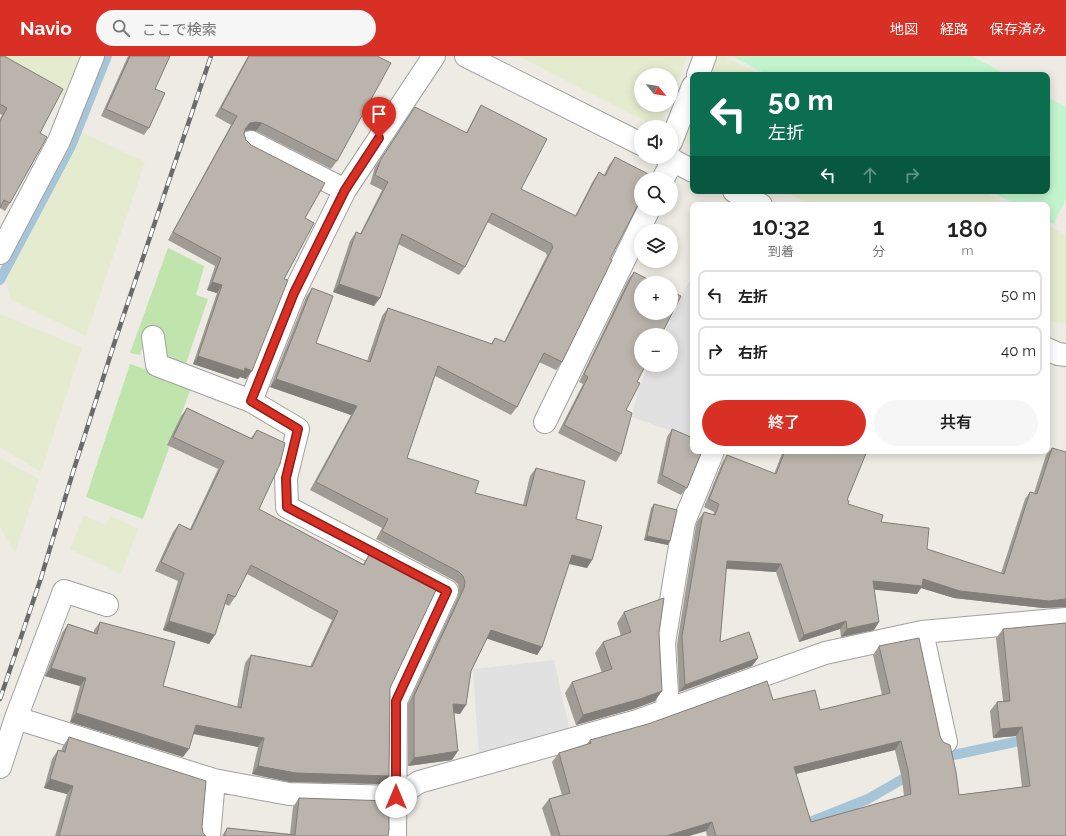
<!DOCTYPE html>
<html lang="ja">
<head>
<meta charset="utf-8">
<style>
	body { margin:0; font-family:Raleway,"Noto Sans JP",sans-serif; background:#f6f6f6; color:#222; height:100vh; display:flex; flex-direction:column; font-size:15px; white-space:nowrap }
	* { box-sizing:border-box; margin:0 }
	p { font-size:13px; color:#767676 }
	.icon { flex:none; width:22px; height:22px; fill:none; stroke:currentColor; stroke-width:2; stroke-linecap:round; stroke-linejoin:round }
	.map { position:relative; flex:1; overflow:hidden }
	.drawer { position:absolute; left:690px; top:146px; width:360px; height:252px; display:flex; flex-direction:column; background:#fff; border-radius:8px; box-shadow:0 2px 10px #0003 }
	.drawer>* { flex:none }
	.guide { position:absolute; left:690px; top:16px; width:360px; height:122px; border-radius:8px; box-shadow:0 2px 10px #0003; background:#0b6e4f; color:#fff; overflow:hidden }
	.needle { width:26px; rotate:120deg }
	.fabs { position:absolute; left:634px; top:12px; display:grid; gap:8px }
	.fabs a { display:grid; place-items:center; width:44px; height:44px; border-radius:50%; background:#fff; box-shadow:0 2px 10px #0003; font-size:20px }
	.pin { position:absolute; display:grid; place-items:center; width:34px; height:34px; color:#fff; margin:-41px -17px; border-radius:50% 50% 50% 0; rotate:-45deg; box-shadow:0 0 4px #0007 }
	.pin .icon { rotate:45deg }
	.me { position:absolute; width:44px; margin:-22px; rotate:0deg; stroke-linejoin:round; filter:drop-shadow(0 0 3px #0008) }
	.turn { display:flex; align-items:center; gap:14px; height:84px; padding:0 12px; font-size:18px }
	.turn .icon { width:52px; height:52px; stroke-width:2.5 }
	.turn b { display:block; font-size:28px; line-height:34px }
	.lanes { display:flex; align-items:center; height:38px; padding:0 12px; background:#0003; justify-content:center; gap:20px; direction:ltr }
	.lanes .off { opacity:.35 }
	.eta { display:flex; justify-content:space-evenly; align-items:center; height:68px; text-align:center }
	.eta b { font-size:24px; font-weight:600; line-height:28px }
	.cta { display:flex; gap:8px; margin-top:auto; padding:8px 12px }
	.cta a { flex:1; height:46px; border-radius:24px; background:#d93025; color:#fff; font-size:16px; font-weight:600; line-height:46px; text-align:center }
	.cta a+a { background:#f6f6f6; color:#222 }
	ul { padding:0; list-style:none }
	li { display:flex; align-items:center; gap:12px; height:50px; margin:0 8px 6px; padding:0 4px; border:2px solid #e0e0e0; border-radius:8px }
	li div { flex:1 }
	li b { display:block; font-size:15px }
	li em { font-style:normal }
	header { display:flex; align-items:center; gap:24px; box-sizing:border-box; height:56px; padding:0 20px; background:#d93025; color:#fff }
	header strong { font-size:19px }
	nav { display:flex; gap:22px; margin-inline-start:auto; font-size:14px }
	.search { width:280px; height:36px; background:#f6f6f6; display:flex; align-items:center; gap:10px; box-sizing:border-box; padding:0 14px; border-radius:22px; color:#767676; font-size:15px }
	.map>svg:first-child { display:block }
</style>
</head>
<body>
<header>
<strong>Navio</strong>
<div class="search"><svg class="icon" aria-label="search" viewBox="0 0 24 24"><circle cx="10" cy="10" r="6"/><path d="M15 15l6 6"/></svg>ここで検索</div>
<nav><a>地図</a><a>経路</a><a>保存済み</a></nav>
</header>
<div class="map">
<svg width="1066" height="780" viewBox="0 0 1066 780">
	<rect width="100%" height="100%" fill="#edebe3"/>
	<path fill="#e5ebcf" d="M0,0H81L64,41L0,6Z
		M518,0H687L671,42V19H641V49H668L660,71H657Z
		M714,0H724L760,19H706Z
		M693,50V89L680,82Z
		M81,76L145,106L86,280L10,243L6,225Z
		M784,135H982L1008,149H811Z
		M1047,169L1066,179V267L1056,266L1047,264Z
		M0,258L82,292L41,416L0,391Z
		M0,402L39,423L15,497L0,470Z
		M84,459L106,469L111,460L138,473L121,518L70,493Z"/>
	<path fill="#bfe4ac" d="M168,192L204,210L196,239L208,243L184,313L165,306L148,272L140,299L130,297Z
		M130,308L192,329L143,463L86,441Z"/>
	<path fill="#c2f5ce" d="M732,0H972L1007,19H768Z
		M1047,41L1066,51V143L1053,168L1047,165V149H1017L990,135H1047Z"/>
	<path fill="#e1e1e1" d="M693,217V383L632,361L638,333L649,309H671V279H663Z
		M554,604L570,675L479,701L473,613Z"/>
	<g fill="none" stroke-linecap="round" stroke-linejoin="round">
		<path stroke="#a6c5d8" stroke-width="10" d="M0,224L71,90L107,0
			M939,702L1029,683
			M775,780L868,743L913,717"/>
		<defs>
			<path id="minor" d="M466,0L641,88
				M698,19L705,0
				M251,86L345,134
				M671,86L693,30
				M666,101L693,115
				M663,123L673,104
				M734,135L761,149
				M0,197L59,85L93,0
				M153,281L157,309L251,345L298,373L286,422L287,451L447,535L396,645L395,780
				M1047,293L1058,298L1066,299
				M251,345L294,237L345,134L434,0
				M545,366L649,153
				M922,576L946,686
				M668,654L664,587L684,466L713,395
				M16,662L214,724L289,738L396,741L419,726L637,665L825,597L922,576L1066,563
				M0,711L16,662L64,535L107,549
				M209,780L214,724"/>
		</defs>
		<use href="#minor" stroke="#a1a1a1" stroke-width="24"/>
		<use href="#minor" stroke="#fff" stroke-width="22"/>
		<defs>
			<path id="rail" d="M0,643L41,522L73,416L116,282L211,0"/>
		</defs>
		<use href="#rail" stroke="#6b6b6b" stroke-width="4.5"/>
		<use href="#rail" stroke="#fff" stroke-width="3" stroke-dasharray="9" stroke-linecap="butt"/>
	</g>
	<path fill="#a09b95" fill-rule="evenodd" d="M0,0L40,77L10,147L5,155L0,152V63L2,59L0,58Z
		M128,0H170L155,33L149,72L144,79L101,60Z
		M248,0H377L337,105L331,113L256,75L251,74L245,75L244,78L246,84L305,162L284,223L246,323L240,321L238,323L193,308L217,237L207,234L215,210L168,184L231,69L215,60Z
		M481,49L521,133L575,160L593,125L599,116L604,119L609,109L615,101L610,203L562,306L556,314L539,306L517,351L511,359L435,320L407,402L475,437L523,449L530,420L536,412L576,463L592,504L587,512L569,508L542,591L537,599L487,582L471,615L460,658L454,657L452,704L408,710V648L458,540L459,534L458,528L453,524L376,483L382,472L310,434L351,359L270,331L306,241L312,232L316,287L367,305L382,260L388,252L491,288L495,282L504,286L547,199L546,198V197L487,166L465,211L459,219L398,188L374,250L333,236L350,185L356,176L360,178L382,134L370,128L375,111L410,59L466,77L476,58Z
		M634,216L641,279L637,326L626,354L621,398L616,406L558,377L583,328L579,326L628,224Z
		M187,352L251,382L257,374L259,453L363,508L370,497L390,632L389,720L383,728L290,726L252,718L258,691L193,678L183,701L70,666L80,630L45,620L62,577L68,568L94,576V574L100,566L163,630L237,651L245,607L251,599L310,611L332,564L247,518L235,541L229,550L225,548L209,588L163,574L178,525L155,515L173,476L179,468L190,473L218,413L167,389L181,360Z
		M672,373L687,432L681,439L657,427L667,381Z
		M1052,392L1066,396V551L1043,552L954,542L921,532L917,538L874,533V574L841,581L840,573L799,586L776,516L726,513L720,586L758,602L752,610L679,636L677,588L696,469L698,464L704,456L713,459L714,456L704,451L722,407L727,399L774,418L783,395H867L847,444L848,448L927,493L1001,517L1025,443L1030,436L1034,437L1046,399Z
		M654,448L668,489L644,484L651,452Z
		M624,556L659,577L655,645L633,653L576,669L565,637L572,626L602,617L595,597L603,586L621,580L617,567Z
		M1003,573L1066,780H707L706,775L689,780H551L542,752L549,743L562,739L552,706L559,697L586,689L590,684L773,644L820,654L882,639L873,599L879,590L940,680L959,739L1022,731L1016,680L993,682L990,655L997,646L1003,645L996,582ZM895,694L902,723L904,740L811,766L796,718Z
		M69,681L202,771L203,777L206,780H55L67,738L44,732L52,703L58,694L61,695L63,690Z
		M299,742L388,780H222L227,772L290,778L293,751Z"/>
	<path fill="#827e79" d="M256,66L262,67L256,75L251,74L245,75V73L250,67Z
		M212,226L222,229L217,237L207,234Z
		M339,228L380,242L374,250L333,236Z
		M198,300L245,312L252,315L246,323L240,321L238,323L193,308Z
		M276,323L357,350L351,359L270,331Z
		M647,480L670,485L668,489L644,484Z
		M572,499L592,504L587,512L566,507Z
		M727,505L781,508L776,516L722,512Z
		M923,523L1066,543V551L1043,552L954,542L921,532L917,538L868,533L873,525Z
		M169,565L215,579L209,588L163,574Z
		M846,565L840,573L799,586L804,579Z
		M879,566L874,574L841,581L847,573Z
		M491,574L542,591L537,599L485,582Z
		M758,602L752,610L679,636L685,629Z
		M51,612L86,622L80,630L45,620Z
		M662,635L655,645L633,653L576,669L583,659Z
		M453,648L466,649L460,658L447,656Z
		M76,657L189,693L183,701L70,666Z
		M196,669L264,682L258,691L190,677Z
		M1022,671L1016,680L993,682L1000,673Z
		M901,685L895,694L787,720L794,711Z
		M458,695L452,704L408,710L414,702Z
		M258,710L389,720L383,728L290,726L252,718Z
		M50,723L73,730L67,738L44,732Z
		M712,766L706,775L689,780H666Z"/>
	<path fill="#bab4ad" stroke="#827e79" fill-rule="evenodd" d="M0,0H4L63,33L40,77L47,81L10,147L4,144L0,152V65L7,52L0,48Z
		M130,0H170L155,33L165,37L149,72L106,53Z
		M249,0H377L391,7L337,105L262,67L256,66L250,67L245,73L244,78L246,84L251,89L325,127L305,162L314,167L284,223L288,224L252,315L245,312L244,315L198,300L222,229L212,226L221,202L173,176L237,60L221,52Z
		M481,49L547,83L521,133L576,160L599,116L605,120L615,101L652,120L651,123H641V143L610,203L612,204L562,306L544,297L517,351L438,310L407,402L479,425L475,437L526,450L536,412L585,425L576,463L602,470L592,504L572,499L542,591L491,574L471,615L466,649L453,648L458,695L414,702V640L464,532L465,526L463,520L459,516L382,475L388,463L316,426L357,350L276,323L312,232L333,240L316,287L370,306L388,252L492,288L495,282L505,286L553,191L552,190V188L492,157L465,211L402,178L380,242L339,228L356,176L361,178L388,126L375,119L381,103L415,51L467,77Z
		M634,216L655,227H641V257H671V235L681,240L661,279H641V309H645L644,312L637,326L640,327L626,354L632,357L621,398L564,369L588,321L584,318Z
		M187,352L252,383L257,374L285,387L280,408L259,453L364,509L370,497L437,532L390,632L389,720L296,717L258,710L264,682L196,669L189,693L76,657L86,622L51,612L68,568L97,578L100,566L175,586L163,630L241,652L251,599L312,611L338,555L251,509L235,541L228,538L215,579L169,565L184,517L161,506L179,468L191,474L224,405L173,381Z
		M672,373L693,382V395H702L687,432L662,419Z
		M1052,392L1066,396V543L1049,545L960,535L923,523L922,530L873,525L879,566L847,573L846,565L804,579L781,508L727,505L720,586L749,576L758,602L685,629L682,580L702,462L704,456L715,459L719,448L709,443L727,399L776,418L785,395H867L847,444L849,445L848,448L883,459L881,466L929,472L927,493L1004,518L1030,436L1037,438Z
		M654,448L677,454L670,485L647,480Z
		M664,542L659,577L662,635L640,643L583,659L572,626L612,613L603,586L631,576L624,556Z
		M1066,567V780H716L712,766L666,780H560L549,743L570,737L559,697L591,687L590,684L648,668L767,625L773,644L815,634L820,654L890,637L879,590L919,582L940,680L943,686L950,689L956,716L959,739L1030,730L1022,671L1000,673L997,646L1010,645L1003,573ZM901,685L908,714L911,738L811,766L794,711Z
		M69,681L206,725L202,771L203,777L206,780H59L73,730L50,723L58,694L65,696Z
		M299,742L389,745V774L388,780H224L225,778L227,772L295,779Z"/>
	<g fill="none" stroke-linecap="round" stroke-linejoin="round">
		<defs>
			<path id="route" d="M379,82L345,134L294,237L251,345L298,373L286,422L287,451L447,535L396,645V741"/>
		</defs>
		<use href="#route" stroke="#8d1f18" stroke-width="10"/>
		<use href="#route" stroke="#d93025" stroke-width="7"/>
	</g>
</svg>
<div class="fabs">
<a><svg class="needle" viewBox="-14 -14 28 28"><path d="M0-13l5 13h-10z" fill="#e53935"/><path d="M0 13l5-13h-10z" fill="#767676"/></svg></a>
<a><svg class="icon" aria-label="sound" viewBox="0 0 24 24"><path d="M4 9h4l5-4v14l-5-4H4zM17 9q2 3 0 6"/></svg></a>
<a><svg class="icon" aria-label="search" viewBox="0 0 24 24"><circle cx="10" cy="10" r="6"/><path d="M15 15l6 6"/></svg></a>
<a><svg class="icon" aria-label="layers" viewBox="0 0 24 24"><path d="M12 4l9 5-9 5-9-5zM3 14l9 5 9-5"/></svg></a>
<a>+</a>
<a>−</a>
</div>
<div class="pin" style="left:379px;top:82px;background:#d93025"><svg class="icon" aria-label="arrive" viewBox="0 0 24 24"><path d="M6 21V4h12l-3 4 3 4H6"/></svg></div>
<svg class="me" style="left:396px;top:741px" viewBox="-20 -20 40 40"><circle r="19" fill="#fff"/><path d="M0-13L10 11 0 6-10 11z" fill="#d93025"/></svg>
<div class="guide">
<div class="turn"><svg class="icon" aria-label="left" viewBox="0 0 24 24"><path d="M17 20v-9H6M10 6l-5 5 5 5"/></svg><div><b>50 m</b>左折</div></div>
<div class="lanes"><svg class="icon" aria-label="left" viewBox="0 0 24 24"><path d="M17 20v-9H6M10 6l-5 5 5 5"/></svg><svg class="icon off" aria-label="ahead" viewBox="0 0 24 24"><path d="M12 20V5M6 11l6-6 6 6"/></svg><svg class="icon off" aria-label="right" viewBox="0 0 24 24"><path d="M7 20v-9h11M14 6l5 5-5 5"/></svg></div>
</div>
<section class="drawer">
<div class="eta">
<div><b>10:32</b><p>到着</p></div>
<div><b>1</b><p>分</p></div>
<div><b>180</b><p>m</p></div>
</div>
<ul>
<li><svg class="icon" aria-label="left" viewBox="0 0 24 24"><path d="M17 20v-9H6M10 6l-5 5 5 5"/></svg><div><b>左折</b></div><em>50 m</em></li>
<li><svg class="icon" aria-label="right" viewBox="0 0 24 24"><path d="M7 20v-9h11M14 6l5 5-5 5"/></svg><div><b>右折</b></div><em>40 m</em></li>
</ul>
<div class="cta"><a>終了</a><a>共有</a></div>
</section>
</div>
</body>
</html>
